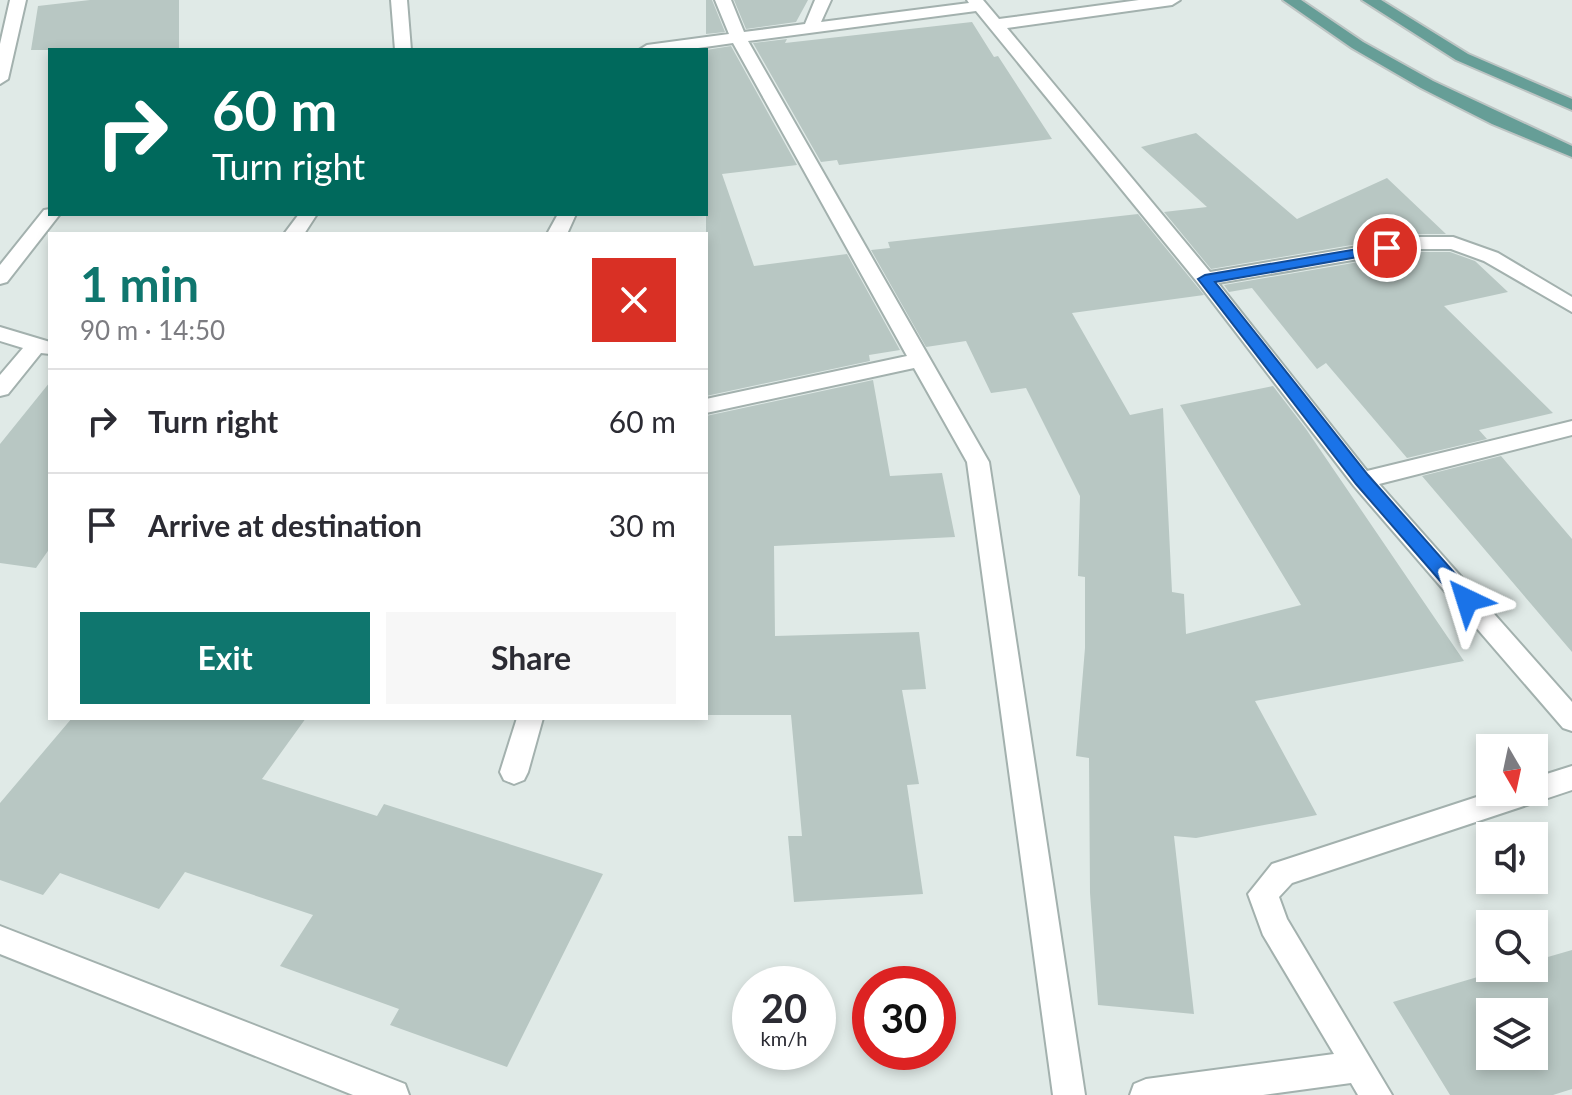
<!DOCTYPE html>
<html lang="en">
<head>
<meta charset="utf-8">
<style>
	body { margin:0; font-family:Lato,sans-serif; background:#f7f7f7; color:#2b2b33; height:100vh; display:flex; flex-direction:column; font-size:30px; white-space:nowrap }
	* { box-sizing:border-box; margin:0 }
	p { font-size:26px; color:#7c7c81 }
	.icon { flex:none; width:44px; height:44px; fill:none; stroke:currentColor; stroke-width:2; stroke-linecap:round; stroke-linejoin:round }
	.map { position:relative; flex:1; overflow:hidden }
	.panel { position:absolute; left:48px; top:232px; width:660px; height:488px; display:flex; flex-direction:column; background:#fff; border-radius:0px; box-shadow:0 4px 12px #0003 }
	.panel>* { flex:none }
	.top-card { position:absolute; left:48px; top:48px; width:660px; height:168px; border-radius:0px; box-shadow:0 4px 12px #0003; background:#00695c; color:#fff; overflow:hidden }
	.needle { width:52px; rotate:171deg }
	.controls { position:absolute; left:1476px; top:734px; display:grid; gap:16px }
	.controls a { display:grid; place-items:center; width:72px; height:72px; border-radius:0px; background:#fff; box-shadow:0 4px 12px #0003; font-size:40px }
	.speed { position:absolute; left:732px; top:966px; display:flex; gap:16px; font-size:40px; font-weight:700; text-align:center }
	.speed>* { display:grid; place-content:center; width:104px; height:104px; border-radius:50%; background:#fff; box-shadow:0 4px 12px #0003; line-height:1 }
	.speed small { font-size:20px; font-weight:400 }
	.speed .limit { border:12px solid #d22; background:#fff; color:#111 }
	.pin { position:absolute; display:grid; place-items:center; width:68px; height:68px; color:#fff; margin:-34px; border:4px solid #fff; border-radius:50%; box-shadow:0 2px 8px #0007 }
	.me { position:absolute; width:88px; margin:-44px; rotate:319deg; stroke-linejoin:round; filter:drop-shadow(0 0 6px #0008) }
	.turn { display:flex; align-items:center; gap:28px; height:168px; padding:0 32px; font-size:36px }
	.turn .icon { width:104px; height:104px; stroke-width:2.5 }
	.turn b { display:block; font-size:56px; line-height:68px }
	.round { display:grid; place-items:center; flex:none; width:84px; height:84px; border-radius:0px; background:#f7f7f7 }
	.overview { display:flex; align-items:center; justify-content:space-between; height:136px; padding:0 32px }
	h1 { font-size:48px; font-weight:700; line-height:60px; color:#0f766e }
	.action { display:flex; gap:16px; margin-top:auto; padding:16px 32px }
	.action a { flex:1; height:92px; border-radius:0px; background:#0f766e; color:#fff; font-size:32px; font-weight:700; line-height:92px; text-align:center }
	.action a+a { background:#f7f7f7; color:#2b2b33 }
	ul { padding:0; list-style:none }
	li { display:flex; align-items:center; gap:24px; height:104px; padding:0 32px; border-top:2px solid #e1e1e2 }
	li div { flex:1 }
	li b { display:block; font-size:30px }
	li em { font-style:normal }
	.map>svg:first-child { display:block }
</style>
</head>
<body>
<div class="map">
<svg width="1572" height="1095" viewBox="0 0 1572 1095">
	<rect width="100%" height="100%" fill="#e0eae7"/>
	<path fill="#b8c7c3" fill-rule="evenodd" d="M90,0H179V50H31L38,6Z
		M706,0H712L725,32L706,34Z
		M734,0H808L796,22L746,29Z
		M972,22L994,57L998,56L1052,139L839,165L837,160L821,162L753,43L787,39L785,43Z
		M731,46L797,165L722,174L754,266L847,254L900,350L869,355L870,361L706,396V50Z
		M1196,133L1297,219L1387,178L1446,234H1416L1211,269L1164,212L1207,207L1141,147Z
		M1138,214L1204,295L1072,313L1130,415L1163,408L1172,592L1184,594L1186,634L1301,605L1180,405L1273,386L1306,429L1464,661L1255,701L1317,815L1196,838L1174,836L1194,1014L1098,1005L1090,893L1089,758L1076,756L1085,648V577L1078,576L1080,496L1026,388L991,393L966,341L926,347L871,250L890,248L888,242Z
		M1417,252H1450L1475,261L1508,292L1444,306L1553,413L1479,430L1487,439L1407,458L1326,363L1317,369L1252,288L1229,292L1224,285Z
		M873,380L890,476L942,473L955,537L774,546L775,636L919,632L926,689L902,690L919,784L907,785L923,894L794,902L788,836H802L791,715H706V416Z
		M50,382V548L36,568L0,563V444Z
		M1501,456L1572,539V652L1422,476Z
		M72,718H306L262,779L377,816L384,804L603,874L507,1067L390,1025L399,1009L280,966L313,915L185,872L159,909L60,873L43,895L0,880V803Z
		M1572,950V1089L1553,1095H1450L1393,1002L1508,968H1534V961ZM1490,1012H1534V1056H1490Z"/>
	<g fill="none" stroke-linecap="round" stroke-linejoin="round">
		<defs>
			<path id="minor" d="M10,0H26L8,79L0,84V44Z
				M391,0H407L411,50H395Z
				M715,0H731L744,32L805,24L815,0H831L821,22L969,3L967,0H983L999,19L1139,0H1180L1172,5L1007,28L1210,272L1417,237H1453L1498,253L1572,297V312L1484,261L1451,249H1417L1218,283L1367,471L1572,421V435L1379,484L1572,702V731L1563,728L1354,486L1198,283L976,11L748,41L989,462L1085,1095H1053L967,462L914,368L706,413V399L907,356L733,43L684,50H639L647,45L729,34Z
				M50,209V214H60L7,282L0,284V265L44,210Z
				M299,214H317L304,234H284Z
				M558,214H576L567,234H547Z
				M0,327L50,342V354L41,353L8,394L0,396V375L23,348L0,341Z
				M517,718H543L528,772L524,780L514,784L504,780L500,772Z
				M1572,766V790L1292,883L1279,897L1287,919L1392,1095H1358L1351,1083L1263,1095H1130L1134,1084L1146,1079L1334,1054L1263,935L1248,894L1272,864L1492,792H1534V778Z
				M0,926L405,1084L409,1095H353L0,954Z"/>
			<path id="primary" d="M1283,0H1301L1363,42L1433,81L1572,146V157L1492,124L1421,88L1352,48Z
				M1362,0H1381L1468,54L1572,99V110L1456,60Z"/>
		</defs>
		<use href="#minor" stroke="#a3b1ae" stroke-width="4"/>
		<use href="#primary" stroke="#bcc4c3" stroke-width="4"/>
		<use href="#minor" fill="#fff" fill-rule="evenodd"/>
		<use href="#primary" fill="#669e97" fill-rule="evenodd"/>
	</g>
	<path fill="#1a73e8" stroke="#114b97" stroke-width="2" d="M1387,244L1394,248L1392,251L1215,282L1368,475L1474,595L1477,600L1474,605H1461L1356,484L1198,279L1205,275Z"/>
</svg>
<div class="controls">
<a><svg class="needle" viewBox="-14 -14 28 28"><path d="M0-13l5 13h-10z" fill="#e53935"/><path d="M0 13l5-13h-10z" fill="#7c7c81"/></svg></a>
<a><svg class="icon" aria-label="sound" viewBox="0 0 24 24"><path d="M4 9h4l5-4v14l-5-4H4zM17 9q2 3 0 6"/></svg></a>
<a><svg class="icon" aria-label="search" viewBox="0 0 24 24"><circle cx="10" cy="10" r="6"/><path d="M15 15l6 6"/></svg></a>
<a><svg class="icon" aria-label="layers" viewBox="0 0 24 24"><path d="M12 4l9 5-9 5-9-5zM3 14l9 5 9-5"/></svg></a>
</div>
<div class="speed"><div>20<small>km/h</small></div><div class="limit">30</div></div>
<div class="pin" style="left:1387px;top:248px;background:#d93025"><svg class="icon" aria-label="arrive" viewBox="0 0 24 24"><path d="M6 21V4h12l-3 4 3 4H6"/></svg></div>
<svg class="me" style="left:1467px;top:600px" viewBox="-20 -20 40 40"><path d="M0-17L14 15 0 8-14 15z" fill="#1a73e8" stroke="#fff" stroke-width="4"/></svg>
<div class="top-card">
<div class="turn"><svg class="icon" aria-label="right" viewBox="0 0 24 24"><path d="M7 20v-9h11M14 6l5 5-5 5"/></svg><div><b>60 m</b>Turn right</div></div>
</div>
<section class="panel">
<div class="overview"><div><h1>1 min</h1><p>90 m · 14:50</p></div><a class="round" style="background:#d93025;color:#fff"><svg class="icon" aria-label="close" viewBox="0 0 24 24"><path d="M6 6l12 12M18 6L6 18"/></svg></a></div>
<ul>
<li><svg class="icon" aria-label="right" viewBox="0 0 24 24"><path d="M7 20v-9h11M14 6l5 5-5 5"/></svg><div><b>Turn right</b></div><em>60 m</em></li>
<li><svg class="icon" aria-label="arrive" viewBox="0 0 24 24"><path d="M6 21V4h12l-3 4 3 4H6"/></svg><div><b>Arrive at destination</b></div><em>30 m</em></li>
</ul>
<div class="action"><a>Exit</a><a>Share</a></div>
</section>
</div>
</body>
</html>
